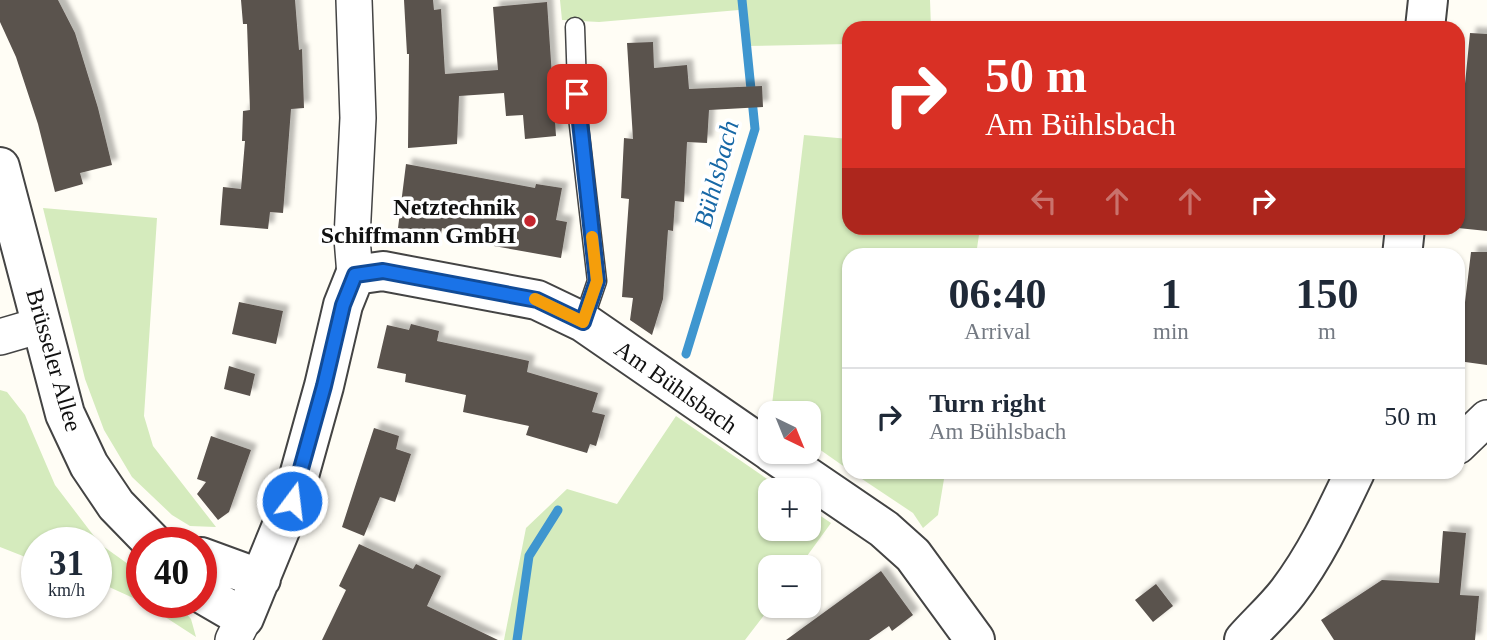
<!DOCTYPE html>
<html lang="en">
<head>
<meta charset="utf-8">
<style>
	body { margin:0; font-family:"Times New Roman",serif; background:#f6f6f7; color:#1f2937; height:100vh; display:flex; flex-direction:column; font-size:26px; white-space:nowrap }
	* { box-sizing:border-box; margin:0 }
	p { font-size:23px; color:#747a83 }
	.icon { flex:none; width:38px; height:38px; fill:none; stroke:currentColor; stroke-width:2; stroke-linecap:round; stroke-linejoin:round }
	.map { position:relative; flex:1; overflow:hidden }
	.details { position:absolute; left:842px; top:248px; width:623px; height:231px; display:flex; flex-direction:column; background:#fff; border-radius:21px; box-shadow:0 2px 5px #0004 }
	.details>* { flex:none }
	.banner { position:absolute; left:842px; top:21px; width:623px; height:214px; border-radius:21px; box-shadow:0 2px 5px #0004; background:#d93025; color:#fff; overflow:hidden }
	.needle { width:46px; rotate:137deg }
	.controls { position:absolute; left:758px; top:401px; display:grid; gap:14px }
	.controls a { display:grid; place-items:center; width:63px; height:63px; border-radius:14px; background:#fff; box-shadow:0 2px 5px #0004; font-size:35px }
	.speed { position:absolute; left:21px; top:527px; display:flex; gap:14px; font-size:35px; font-weight:700; text-align:center }
	.speed>* { display:grid; place-content:center; width:91px; height:91px; border-radius:50%; background:#fff; box-shadow:0 2px 5px #0004; line-height:1 }
	.speed small { font-size:18px; font-weight:400 }
	.speed .limit { border:10px solid #d22; background:#fff; color:#111 }
	.pin { position:absolute; display:grid; place-items:center; width:60px; height:60px; color:#fff; margin:-30px; border-radius:14px; box-shadow:0 4px 10px #0006 }
	.me { position:absolute; width:77px; margin:-38px; rotate:15deg; stroke-linejoin:round; filter:drop-shadow(0 0 5px #0008) }
	.turn { display:flex; align-items:center; gap:24px; height:147px; padding:0 28px; font-size:32px }
	.turn .icon { width:91px; height:91px; stroke-width:2.5 }
	.turn b { display:block; font-size:49px; line-height:60px }
	.lanes { display:flex; align-items:center; height:66px; padding:0 28px; background:#0003; justify-content:center; gap:35px; direction:ltr }
	.lanes .off { opacity:.35 }
	.eta { display:flex; justify-content:space-evenly; align-items:center; height:119px; text-align:center }
	.eta b { font-size:42px; font-weight:600; line-height:49px }
	ul { padding:0; list-style:none }
	li { display:flex; align-items:center; gap:21px; height:98px; padding:0 28px; border-top:2px solid #e0e1e3 }
	li div { flex:1 }
	li b { display:block; font-size:26px }
	li em { font-style:normal }
	.map>svg:first-child { display:block }
</style>
</head>
<body>
<div class="map">
<svg width="1487" height="640" viewBox="0 0 1487 640">
	<defs>
		<filter id="shadow"><feDropShadow dx="6" dy="-6" stdDeviation="2" flood-color="#0004"/></filter>
	</defs>
	<rect width="100%" height="100%" fill="#fffdf5"/>
	<path fill="#d5ebbd" d="M560,0H930L931,28H849V44L745,46L739,10L599,22L562,20Z
		M804,135L849,139V228H980L976,255L849,256V470L809,442L808,413H771Z
		M43,208L157,218L144,416L153,446L216,527L190,526L172,515L132,477L104,430L85,379Z
		M0,390L7,392L25,415L55,485L100,544L142,574V602L96,581V542H37V557L33,560L0,547Z
		M676,416L783,490H770V528H808L809,508L831,523L799,567H770L771,606L745,640H504L526,528L567,489L617,504Z
		M853,473H945L938,515L923,528L913,513Z
		M142,602H176L191,619L196,637Z"/>
	<g fill="none" stroke-linecap="round" stroke-linejoin="round">
		<path stroke="#3f96cf" stroke-width="9" d="M686,354L755,129L742,0
			M517,640L529,556L558,510"/>
	</g>
	<path fill="#5a524d" filter="url(#shadow)" d="M0,0H58L75,33L98,108L112,165L80,173L83,184L55,192L38,124L16,57L0,22Z
		M241,0H295L299,50L302,49L304,108L291,109L283,213L270,212L268,229L220,225L223,187L241,189L245,141H242L243,111L250,110L247,24H243Z
		M404,0H433L434,10L441,9L445,74L498,70L493,7L547,2L556,136L525,139L523,115L506,116L504,93L459,96L457,144L408,148L409,54H407Z
		M1470,33L1487,34V231L1458,228V104H1463Z
		M653,42L654,68L687,65L689,89L762,86L763,107L709,110L707,143L687,142L684,202L675,201L673,231L668,230L663,299L652,335L630,320L633,298L622,297L629,199L621,198L624,138L633,139L627,43Z
		M406,164L535,188L536,184L562,188L556,220L567,222L561,258L494,246L496,238L442,228L441,234L398,228Z
		M1471,252H1487V365L1458,361Z
		M239,302L283,311L276,344L232,334Z
		M411,324L439,331L437,341L529,361L527,372L598,393L592,412L605,415L596,446L590,444L587,453L526,435L529,426L463,412L466,395L405,382L406,374L377,368L387,325L409,330Z
		M229,366L255,374L250,396L224,389Z
		M374,428L399,436L396,449L411,454L395,502L380,497L364,536L342,527Z
		M211,436L251,450L229,512L218,520L197,494L206,482L197,479Z
		M1443,531L1466,533L1460,595L1479,596L1475,640H1334L1321,620L1382,580L1439,583Z
		M359,544L413,569L416,564L441,576L427,606L498,640H322L346,590L339,586Z
		M881,571L913,615L892,631L889,626L869,640H786Z
		M1156,584L1173,606L1153,622L1135,600Z"/>
	<g fill="none" stroke-linecap="round" stroke-linejoin="round">
		<defs>
			<path id="service" d="M575,27L578,117L597,281L583,322"/>
			<path id="minor" d="M354,0L358,118L352,238L355,275
				M0,337L41,325
				M1458,446L1487,418
				M233,640L244,618"/>
			<path id="tertiary" d="M1425,28L1428,0
				M0,167L65,414L89,465L116,505L152,542
				M1402,256L1405,228
				M771,452L884,529L913,555L975,640
				M201,557L261,579
				M201,593L244,618L292,501L324,386L343,305L355,275L383,271L537,300L583,322L770,451
				M1244,640C1258,624 1275,609 1288,592C1316,555 1335,514 1355,472"/>
		</defs>
		<use href="#service" stroke="#444" stroke-width="21"/>
		<use href="#minor" stroke="#444" stroke-width="38"/>
		<use href="#tertiary" stroke="#444" stroke-width="42"/>
		<use href="#service" stroke="#fff" stroke-width="18"/>
		<use href="#minor" stroke="#fff" stroke-width="35"/>
		<use href="#tertiary" stroke="#fff" stroke-width="38"/>
	</g>
	<g fill="none" stroke-linecap="round" stroke-linejoin="round">
		<defs>
			<path id="route" d="M292,501L324,386L343,305L355,275L383,271L537,300L583,322L597,281L577,94"/>
		</defs>
		<use href="#route" stroke="#114b97" stroke-width="18"/>
		<use href="#route" stroke="#1a73e8" stroke-width="12"/>
		<path stroke="#f59e0b" stroke-width="12" d="M535,299L583,322L597,281L592,237"/>
	</g>
	<circle fill="#c4262e" stroke="#fff" stroke-width="2.5" cx="530" cy="221" r="7"/>
	<g text-anchor="middle" stroke-width="7" stroke-linejoin="round" paint-order="stroke">
		<g font-size="24" font-weight="bold" fill="#111" stroke="#fff" text-anchor="end">
			<text x="516" y="215">Netztechnik<tspan x="516" dy="28">Schiffmann GmbH</tspan></text>
		</g>
		<g font-size="24" fill="#111" stroke="#fff">
			<text transform="translate(54 360) rotate(74)" y="8">Brüsseler Allee</text>
			<text transform="translate(676 387) rotate(35)" y="8">Am Bühlsbach</text>
		</g>
		<g font-size="26" font-style="italic" fill="#1768a6" stroke="#fff">
			<text transform="translate(716 174) rotate(-75)" y="9">Bühlsbach</text>
		</g>
	</g>
</svg>
<div class="controls">
<a><svg class="needle" viewBox="-14 -14 28 28"><path d="M0-13l5 13h-10z" fill="#e53935"/><path d="M0 13l5-13h-10z" fill="#747a83"/></svg></a>
<a>+</a>
<a>−</a>
</div>
<div class="speed"><div>31<small>km/h</small></div><div class="limit">40</div></div>
<div class="pin" style="left:577px;top:94px;background:#d93025"><svg class="icon" aria-label="arrive" viewBox="0 0 24 24"><path d="M6 21V4h12l-3 4 3 4H6"/></svg></div>
<svg class="me" style="left:292px;top:501px" viewBox="-20 -20 40 40"><circle r="17" fill="#1a73e8" stroke="#fff" stroke-width="3"/><path d="M0-11L8 9 0 5-8 9z" fill="#fff"/></svg>
<div class="banner">
<div class="turn"><svg class="icon" aria-label="right" viewBox="0 0 24 24"><path d="M7 20v-9h11M14 6l5 5-5 5"/></svg><div><b>50 m</b>Am Bühlsbach</div></div>
<div class="lanes"><svg class="icon off" aria-label="left" viewBox="0 0 24 24"><path d="M17 20v-9H6M10 6l-5 5 5 5"/></svg><svg class="icon off" aria-label="ahead" viewBox="0 0 24 24"><path d="M12 20V5M6 11l6-6 6 6"/></svg><svg class="icon off" aria-label="ahead" viewBox="0 0 24 24"><path d="M12 20V5M6 11l6-6 6 6"/></svg><svg class="icon" aria-label="right" viewBox="0 0 24 24"><path d="M7 20v-9h11M14 6l5 5-5 5"/></svg></div>
</div>
<section class="details">
<div class="eta">
<div><b>06:40</b><p>Arrival</p></div>
<div><b>1</b><p>min</p></div>
<div><b>150</b><p>m</p></div>
</div>
<ul>
<li><svg class="icon" aria-label="right" viewBox="0 0 24 24"><path d="M7 20v-9h11M14 6l5 5-5 5"/></svg><div><b>Turn right</b><p>Am Bühlsbach</p></div><em>50 m</em></li>
</ul>
</section>
</div>
</body>
</html>
